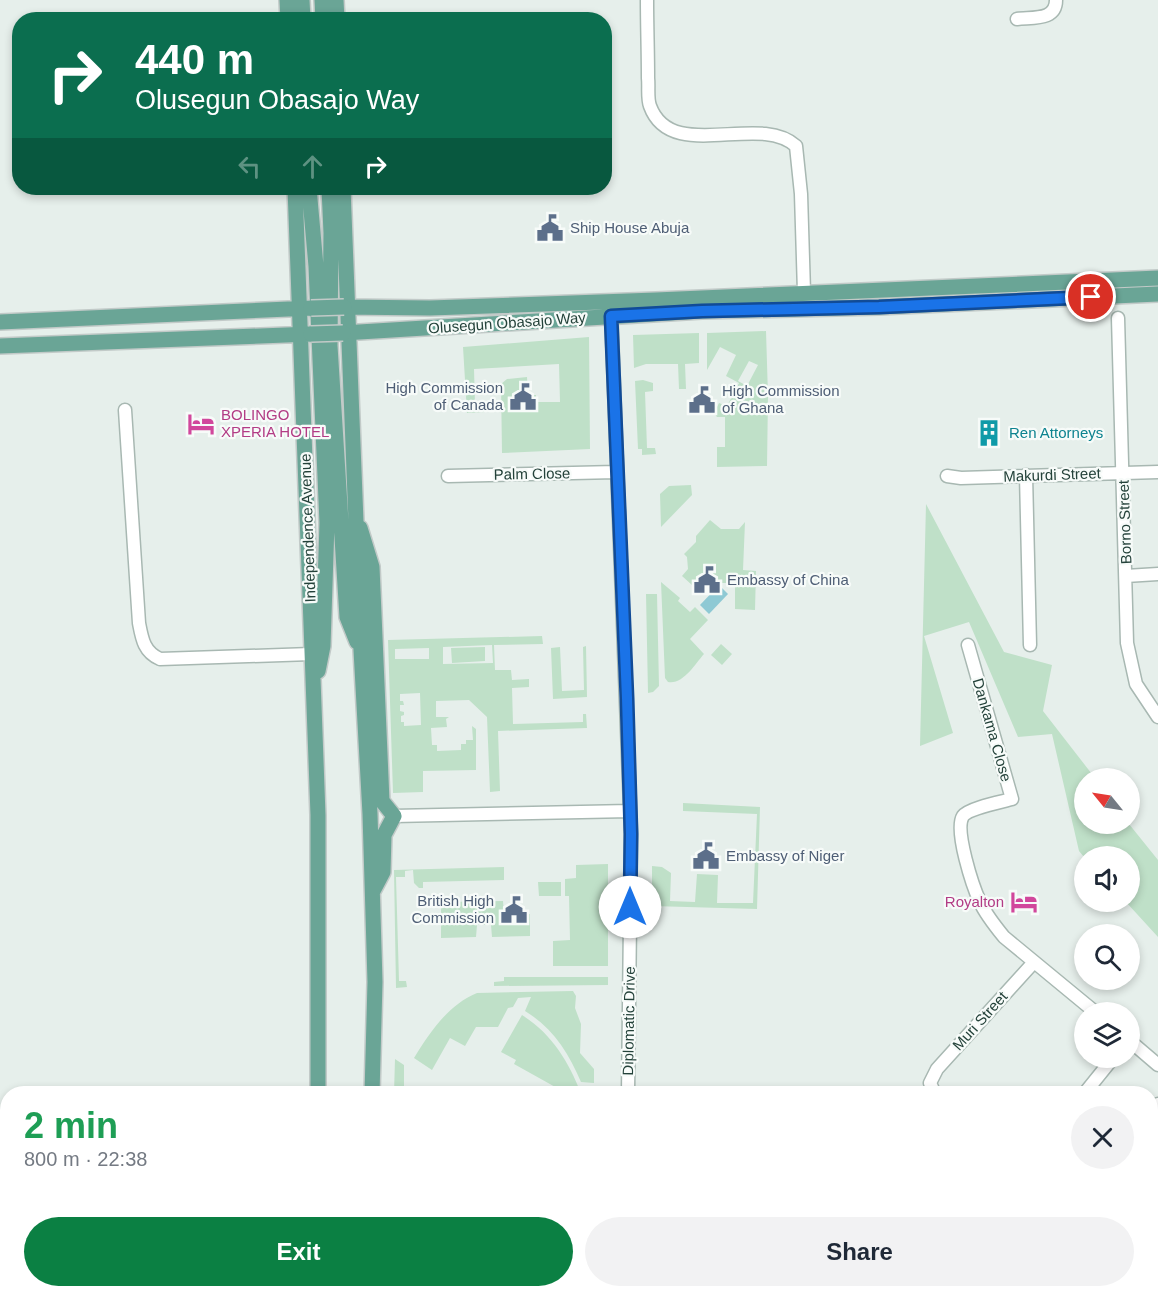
<!DOCTYPE html>
<html lang="en">
<head>
<meta charset="utf-8">
<style>
	body { margin:0; font-family:Arial,sans-serif; background:#f2f2f3; color:#1f2937; height:100vh; display:flex; flex-direction:column; font-size:22px; white-space:nowrap }
	* { box-sizing:border-box; margin:0 }
	p { font-size:20px; color:#747a83 }
	.icon { flex:none; width:33px; height:33px; fill:none; stroke:currentColor; stroke-width:2; stroke-linecap:round; stroke-linejoin:round }
	.map { position:relative; flex:1; overflow:hidden }
	.drawer { position:absolute; left:0px; top:1086px; width:1158px; height:212px; display:flex; flex-direction:column; background:#fff; border-radius:24px 24px 0 0; box-shadow:0 3px 9px #0003 }
	.drawer>* { flex:none }
	.guide { position:absolute; left:12px; top:12px; width:600px; height:183px; border-radius:24px; box-shadow:0 3px 9px #0003; background:#0b6e4f; color:#fff; overflow:hidden }
	.needle { width:39px; rotate:300deg }
	.controls { position:absolute; left:1074px; top:768px; display:grid; gap:12px }
	.controls a { display:grid; place-items:center; width:66px; height:66px; border-radius:50%; background:#fff; box-shadow:0 3px 9px #0003; font-size:30px }
	.pin { position:absolute; display:grid; place-items:center; width:51px; height:51px; color:#fff; margin:-26px; border:3px solid #fff; border-radius:50%; box-shadow:0 2px 6px #0007 }
	.me { position:absolute; width:66px; margin:-33px; rotate:0deg; stroke-linejoin:round; filter:drop-shadow(0 0 4px #0008) }
	.turn { display:flex; align-items:center; gap:21px; height:126px; padding:0 24px; font-size:27px }
	.turn .icon { width:78px; height:78px; stroke-width:2.5 }
	.turn b { display:block; font-size:42px; line-height:51px }
	.lanes { display:flex; align-items:center; height:57px; padding:0 24px; background:#0003; justify-content:center; gap:30px; direction:ltr }
	.lanes .off { opacity:.35 }
	.round { display:grid; place-items:center; flex:none; width:63px; height:63px; border-radius:32px; background:#f2f2f3 }
	.overview { display:flex; align-items:center; justify-content:space-between; height:102px; padding:0 24px }
	h1 { font-size:36px; font-weight:700; line-height:45px; color:#1e9e55 }
	.button { display:flex; gap:12px; margin-top:auto; padding:12px 24px }
	.button a { flex:1; height:69px; border-radius:36px; background:#0b8043; color:#fff; font-size:24px; font-weight:700; line-height:69px; text-align:center }
	.button a+a { background:#f2f2f3; color:#1f2937 }
	.map>svg:first-child { display:block }
</style>
</head>
<body>
<div class="map">
<svg width="1158" height="1297" viewBox="0 0 1158 1297">
	<rect width="100%" height="100%" fill="#e6efeb"/>
	<path fill="#bfe0c8" fill-rule="evenodd" d="M766,331L768,396L767,466L717,467V447H725V417H717L714,413L719,403L727,406L739,383L726,376L736,355L720,347L707,370V333ZM749,361L758,365L747,386L738,381Z
		M699,333V363L685,364L686,389H679L678,364H646L634,368L633,335Z
		M589,337L590,449L502,453L501,384L507,379L527,377L528,395H536V402H560L559,364L474,369L475,404H484V412L467,413L463,347Z
		M643,380L653,383V391L645,392L647,448H655L656,454L642,455V449H638L635,381Z
		M691,485L692,495L661,527L660,494L669,486Z
		M926,504L1004,652L1052,665L1043,711L1095,778H1084V824H1129L1158,860V937L1126,902H1130V856L1084,857L1079,851L1052,734L1018,737L969,622L924,636L953,733L920,746Z
		M710,520L721,529H739L745,522L743,570L756,571L755,610L735,609V583H717L707,594L695,583L692,585L682,576L688,569L687,557L684,554L696,542V536Z
		M661,582L680,598L678,601L690,612L695,607L708,620L690,639L704,654C695,664 683,685 668,682L665,678Z
		M646,594H657L659,686L653,692L648,693Z
		M542,636L543,644L494,645L495,670H511L512,680L529,679V687L512,688L513,724L583,722V714H586L587,728L498,731L500,791L490,792L487,717L469,700L436,701V717H449L446,719L447,727L431,728L432,745H437V751L461,750V744H466V740H473L472,726L476,729V770L423,771V792L393,793L388,640ZM492,645L493,663L443,664V647ZM429,648V659H395V649ZM420,693L421,725L404,726V722H401V716L404,715V712L400,711V705H404L403,701H400V694Z
		M721,644L732,654L722,665L711,655Z
		M586,646L587,697L553,699L551,648L560,647L562,691L584,690L583,647Z
		M485,647V661L452,663L451,648Z
		M683,803L760,807L757,909L652,906V866L662,867L671,873L670,901L695,902L697,874L718,875L717,903H753L757,814L683,811Z
		M608,864V966H553V941L570,940L569,896H565V879L576,878V865Z
		M504,867V880L423,882V888H419L414,883L413,870L405,871V877H396L399,981H406L407,987L396,988L394,870Z
		M538,882H561V896H539Z
		M503,901L504,914H530V936L492,937L491,925H477L476,937L441,938V902Z
		M504,977H608V985L494,986V982L504,981Z
		M573,991L576,996L575,1008L581,1024L580,1053L594,1069V1083L581,1082C568,1052 553,1028 525,1011L531,997L518,998L513,1007L508,1008L498,1027H476L465,1046L450,1038L432,1070L414,1058C430,1032 448,1005 477,993Z
		M522,1015C552,1034 568,1061 581,1093H566L514,1064L516,1060L501,1052Z
		M395,1059L404,1065V1093H394Z"/>
	<path fill="#8ec9d4" d="M719,585L728,594L709,614L700,605Z"/>
	<g fill="none" stroke-linecap="round" stroke-linejoin="round">
		<defs>
			<path id="minor" d="M647,0C647,26 648,52 648,78C649,87 647,98 650,106C671,164 759,112 796,146L801,194L804,292
				M1017,19C1033,17 1056,21 1056,0
				M611,309L631,834L628,1094
				M1118,318L1127,643L1136,684L1158,717
				M125,410L139,623C142,639 144,652 160,659L311,654
				M1026,475L1030,645
				M448,476L616,472
				M947,476L961,478L1158,472
				M1126,576L1158,574
				M968,645L1012,799C1001,802 969,808 963,816C954,830 973,887 980,902C986,915 995,926 1004,937L1095,1012
				M394,816L630,811
				M1130,1041L1158,1065
				M935,1094L930,1083L937,1069L1034,962
				M1084,1094L1113,1058
				M1150,1113L1158,1104
				M0,1218L8,1287
				M1150,1274L1158,1280
				M964,1290L972,1297
				M1091,1290L1099,1297
				M622,1297L623,1290
				M1032,1297L1037,1290
				M1140,1297L1146,1290"/>
			<path id="major" d="M287,0L288,20
				M302,0L303,20
				M322,0L323,20
				M336,0L337,20
				M295,188L318,815V1094
				M309,188L316,266L327,523L323,646L318,671
				M329,188L331,233L330,346L347,617L357,642
				M343,188L361,650L370,814L375,982L372,1094
				M344,307L430,308L656,300L1158,278
				M0,322L311,308
				M343,333L702,311L879,307L1158,294
				M0,346L311,334
				M360,528L372,567L382,801L394,816L384,835L383,872L373,891
				M315,1297V1290
				M366,1297L367,1290"/>
		</defs>
		<use href="#minor" stroke="#a8b8b2" stroke-width="15"/>
		<use href="#major" stroke="#c2cac8" stroke-width="18"/>
		<use href="#minor" stroke="#fff" stroke-width="12"/>
		<use href="#major" stroke="#6aa596" stroke-width="15"/>
		<defs>
			<path id="major-bridge" d="M311,308L344,307
				M311,334L343,333"/>
		</defs>
		<use href="#major-bridge" stroke="#c2cac8" stroke-width="18" stroke-linecap="butt"/>
		<use href="#major-bridge" stroke="#6aa596" stroke-width="15"/>
	</g>
	<g fill="none" stroke-linecap="round" stroke-linejoin="round">
		<defs>
			<path id="route" d="M630,907L631,834L627,698L611,316L702,311L879,307L1091,297"/>
		</defs>
		<use href="#route" stroke="#114b97" stroke-width="15"/>
		<use href="#route" stroke="#1a73e8" stroke-width="10"/>
	</g>
	<defs>
		<symbol id="civic-bare" viewBox="-9 -9 18 18"><path d="M-.6-6.5H3V-4.5H.6V-3L4-1V1h2V6H-6V1h2V-1L-.6-3ZM-1.2 2.5V6h2.4V2.5Z" fill="#5c6f8a" stroke="#f7fbf9" stroke-width="2.5" paint-order="stroke"/></symbol>
		<symbol id="hotel-bare" viewBox="-9 -9 18 18"><path d="M-6-4.5h1.5V1H6V5H4.5V3h-9V5H-6ZM-4 0a1.8 1.8 0 1 1 3.6 0ZM.5 0V-2.5h3Q6-2.5 6 0Z" fill="#d1479c" stroke="#f7fbf9" stroke-width="2.5" paint-order="stroke"/></symbol>
		<symbol id="building-bare" viewBox="-9 -9 18 18"><path d="M-4-6H4V6H1V3H-1V6H-4ZM-2.5-4.3h1.7v1.8h-1.7ZM.8-4.3h1.7v1.8H.8ZM-2.5-1h1.7V.8h-1.7ZM.8-1h1.7V.8H.8Z" fill="#0f9aa8" stroke="#f7fbf9" stroke-width="2.5" paint-order="stroke"/></symbol>
	</defs>
	<g fill-rule="evenodd">
		<use href="#civic-bare" x="531" y="209" width="38" height="38"/>
		<use href="#civic-bare" x="504" y="378" width="38" height="38"/>
		<use href="#civic-bare" x="683" y="381" width="38" height="38"/>
		<use href="#hotel-bare" x="182" y="405" width="38" height="38"/>
		<use href="#building-bare" x="970" y="414" width="38" height="38"/>
		<use href="#civic-bare" x="688" y="561" width="38" height="38"/>
		<use href="#civic-bare" x="687" y="837" width="38" height="38"/>
		<use href="#hotel-bare" x="1005" y="883" width="38" height="38"/>
		<use href="#civic-bare" x="495" y="891" width="38" height="38"/>
	</g>
	<g text-anchor="middle" stroke-width="4.5" stroke-linejoin="round" paint-order="stroke">
		<g font-size="15" fill="#4e5e75" stroke="#f7fbf9" text-anchor="start">
			<text x="570" y="233">Ship House Abuja</text>
			<text x="503" y="393" text-anchor="end">High Commission<tspan x="503" dy="17">of Canada</tspan></text>
			<text x="722" y="396">High Commission<tspan x="722" dy="17">of Ghana</tspan></text>
			<text x="727" y="585">Embassy of China</text>
			<text x="726" y="861">Embassy of Niger</text>
			<text x="494" y="906" text-anchor="end">British High<tspan x="494" dy="17">Commission</tspan></text>
		</g>
		<g font-size="15" fill="#24423a" stroke="#f7fbf9">
			<text transform="translate(507 323) rotate(-4)" y="5">Olusegun Obasajo Way</text>
			<text transform="translate(532 474) rotate(-1)" y="5">Palm Close</text>
			<text transform="translate(1052 475) rotate(-2)" y="5">Makurdi Street</text>
			<text transform="translate(1125 522) rotate(-92)" y="5">Borno Street</text>
			<text transform="translate(308 528) rotate(-92)" y="5">Independence Avenue</text>
			<text transform="translate(992 730) rotate(74)" y="5">Dankama Close</text>
			<text transform="translate(629 1021) rotate(-89)" y="5">Diplomatic Drive</text>
			<text transform="translate(980 1021) rotate(-48)" y="5">Muri Street</text>
		</g>
		<g font-size="15" fill="#b23c85" stroke="#f7fbf9" text-anchor="start">
			<text x="221" y="420">BOLINGO<tspan x="221" dy="17">XPERIA HOTEL</tspan></text>
			<text x="1004" y="907" text-anchor="end">Royalton</text>
		</g>
		<g font-size="15" fill="#0d838f" stroke="#f7fbf9" text-anchor="start">
			<text x="1009" y="438">Ren Attorneys</text>
		</g>
	</g>
</svg>
<div class="controls">
<a><svg class="needle" viewBox="-14 -14 28 28"><path d="M0-13l5 13h-10z" fill="#e53935"/><path d="M0 13l5-13h-10z" fill="#747a83"/></svg></a>
<a><svg class="icon" aria-label="sound" viewBox="0 0 24 24"><path d="M4 9h4l5-4v14l-5-4H4zM17 9q2 3 0 6"/></svg></a>
<a><svg class="icon" aria-label="search" viewBox="0 0 24 24"><circle cx="10" cy="10" r="6"/><path d="M15 15l6 6"/></svg></a>
<a><svg class="icon" aria-label="layers" viewBox="0 0 24 24"><path d="M12 4l9 5-9 5-9-5zM3 14l9 5 9-5"/></svg></a>
</div>
<div class="pin" style="left:1091px;top:297px;background:#d93025"><svg class="icon" aria-label="arrive" viewBox="0 0 24 24"><path d="M6 21V4h12l-3 4 3 4H6"/></svg></div>
<svg class="me" style="left:630px;top:907px" viewBox="-20 -20 40 40"><circle r="19" fill="#fff"/><path d="M0-13L10 11 0 6-10 11z" fill="#1a73e8"/></svg>
<div class="guide">
<div class="turn"><svg class="icon" aria-label="right" viewBox="0 0 24 24"><path d="M7 20v-9h11M14 6l5 5-5 5"/></svg><div><b>440 m</b>Olusegun Obasajo Way</div></div>
<div class="lanes"><svg class="icon off" aria-label="left" viewBox="0 0 24 24"><path d="M17 20v-9H6M10 6l-5 5 5 5"/></svg><svg class="icon off" aria-label="ahead" viewBox="0 0 24 24"><path d="M12 20V5M6 11l6-6 6 6"/></svg><svg class="icon" aria-label="right" viewBox="0 0 24 24"><path d="M7 20v-9h11M14 6l5 5-5 5"/></svg></div>
</div>
<section class="drawer">
<div class="overview"><div><h1>2 min</h1><p>800 m · 22:38</p></div><a class="round"><svg class="icon" aria-label="close" viewBox="0 0 24 24"><path d="M6 6l12 12M18 6L6 18"/></svg></a></div>
<div class="button"><a>Exit</a><a>Share</a></div>
</section>
</div>
</body>
</html>
